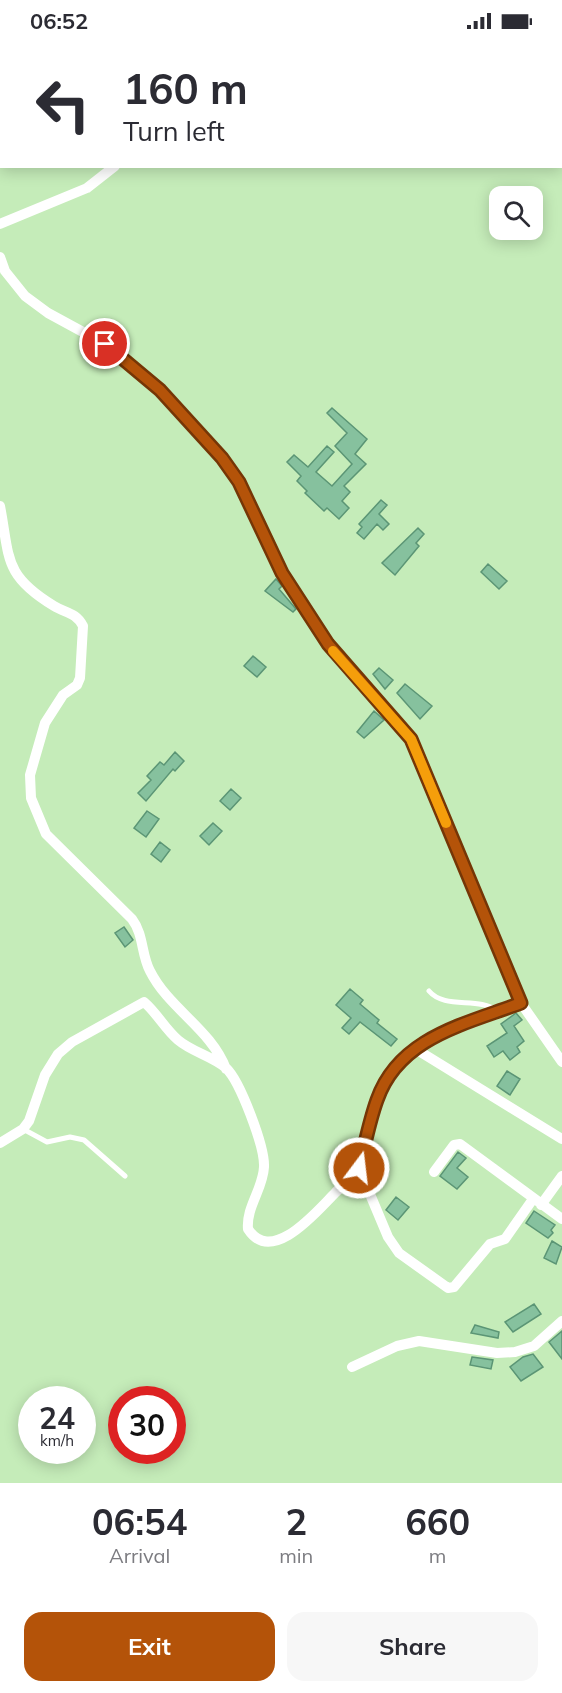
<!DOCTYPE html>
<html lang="en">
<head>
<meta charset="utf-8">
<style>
	body { margin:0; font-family:Mulish,sans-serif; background:#f7f7f7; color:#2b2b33; height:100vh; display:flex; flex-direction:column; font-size:22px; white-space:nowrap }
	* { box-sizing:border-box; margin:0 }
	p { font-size:20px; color:#7c7c81 }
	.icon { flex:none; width:33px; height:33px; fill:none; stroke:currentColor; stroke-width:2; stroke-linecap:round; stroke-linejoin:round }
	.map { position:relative; height:1441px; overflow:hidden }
	.panel { display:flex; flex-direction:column; background:#fff; flex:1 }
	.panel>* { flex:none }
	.banner { position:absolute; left:0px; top:0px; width:562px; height:126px; box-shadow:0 3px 15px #0003; background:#fff; color:#2b2b33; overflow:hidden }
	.buttons { position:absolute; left:489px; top:144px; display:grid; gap:12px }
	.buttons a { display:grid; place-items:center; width:54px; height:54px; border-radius:12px; background:#fff; box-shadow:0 3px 15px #0003; font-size:30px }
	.speed { position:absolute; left:18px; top:1344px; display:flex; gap:12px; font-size:30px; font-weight:700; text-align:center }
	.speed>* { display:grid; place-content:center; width:78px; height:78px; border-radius:50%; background:#fff; box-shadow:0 3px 15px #0003; line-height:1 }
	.speed small { font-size:15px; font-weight:400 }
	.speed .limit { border:9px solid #d22; background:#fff; color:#111 }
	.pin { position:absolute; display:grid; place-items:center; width:51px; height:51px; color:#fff; margin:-26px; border:3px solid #fff; border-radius:50%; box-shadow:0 2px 6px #0007 }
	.me { position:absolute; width:66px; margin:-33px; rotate:15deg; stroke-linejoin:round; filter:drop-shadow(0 0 4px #0008) }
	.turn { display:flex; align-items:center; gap:21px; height:126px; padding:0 24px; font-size:27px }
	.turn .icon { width:78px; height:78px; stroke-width:2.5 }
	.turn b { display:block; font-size:42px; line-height:51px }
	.eta { display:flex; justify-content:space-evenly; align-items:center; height:102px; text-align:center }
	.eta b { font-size:36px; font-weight:700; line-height:42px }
	.action { display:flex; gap:12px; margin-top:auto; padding:12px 24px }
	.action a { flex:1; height:69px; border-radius:18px; background:#b45309; color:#fff; font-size:24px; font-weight:700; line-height:69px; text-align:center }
	.action a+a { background:#f7f7f7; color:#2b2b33 }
	.status { display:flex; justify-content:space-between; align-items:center; height:42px; padding:0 30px; background:#fff; direction:ltr }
	.status svg { height:16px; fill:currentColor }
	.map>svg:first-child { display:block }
</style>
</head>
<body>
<div class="status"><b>06:52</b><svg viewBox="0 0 49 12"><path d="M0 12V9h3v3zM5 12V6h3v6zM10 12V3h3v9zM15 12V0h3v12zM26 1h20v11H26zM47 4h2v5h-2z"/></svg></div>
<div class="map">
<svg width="562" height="1441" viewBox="0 0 562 1441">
	<rect width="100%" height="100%" fill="#c5ecb9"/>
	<path fill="#86c19e" stroke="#5b9575" stroke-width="1.5" d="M332,366L367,397L355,412L366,422L344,444L350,450L342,459L349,466L339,477L327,466L324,469L305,451L307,449L297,439L301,434L287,420L294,413L308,425L327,404L334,410L316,430L332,444L352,422L335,404L347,391L327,371Z
		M381,458L387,463L379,472L389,482L383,488L377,482L364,497L357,491L362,485L359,482Z
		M418,486L424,492L416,501L419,504L395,533L382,521Z
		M488,522L507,539L499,547L481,530Z
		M276,537L282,544L279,547L296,567L293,570L265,549Z
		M253,614L266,625L257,635L244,624Z
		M379,626L393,638L385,647L373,632Z
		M405,642L432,664L420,677L397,651Z
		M374,669L384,678L364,696L357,690Z
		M175,710L184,719L175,729L173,727L146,759L138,751L151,738L147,734L160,720L164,723Z
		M231,747L241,756L230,768L220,759Z
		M147,769L159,777L146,795L134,786Z
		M213,781L222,789L209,803L200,794Z
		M160,800L170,808L161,820L151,812Z
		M124,885L133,898L125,905L115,891Z
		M350,947L363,958L360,962L379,978L377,981L397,997L391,1004L360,980L349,992L342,986L351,976L336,963Z
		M516,971L522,978L514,984L524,999L517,1005L520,1010L510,1018L503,1009L494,1015L487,1004L507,991L501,982Z
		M507,1029L520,1037L510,1053L497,1044Z
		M458,1110L466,1116L457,1126L468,1135L457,1147L440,1134Z
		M396,1155L409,1165L398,1178L386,1168Z
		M534,1169L555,1183L551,1188L553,1191L548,1196L526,1181Z
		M552,1199L562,1205L556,1222L544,1216Z
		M534,1262L541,1272L513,1290L505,1280Z
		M475,1283L499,1290L498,1296L471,1291Z
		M562,1289V1317L549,1300Z
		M533,1312L543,1325L521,1339L510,1325L523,1315Z
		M472,1315L493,1318L491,1327L470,1323Z"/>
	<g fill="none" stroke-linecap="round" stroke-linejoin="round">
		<path stroke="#fff" stroke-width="5" d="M429,949C445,968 479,954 497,969
			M23,1087L47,1100L70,1095L84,1098L125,1134"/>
		<path stroke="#fff" stroke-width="10" d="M0,182L87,146L115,124
			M0,215L5,229L25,254L48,271L105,302L125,317L160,348L222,416L239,440L282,531L328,602L410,697L521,961L562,1020
			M0,464C10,516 3,533 54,564C65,571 76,570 83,584L80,636L77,643L63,653L45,681L30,733L31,756L46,792L132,877C144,893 141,912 150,929C169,967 211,987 226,1027
			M414,1006L562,1097
			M0,1101L23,1087L29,1079L45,1033L58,1012L72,1000L144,960C157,971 165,987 178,998C192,1010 212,1014 226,1026C240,1039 265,1105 264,1125C263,1147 246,1165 248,1187C272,1224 317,1169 335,1151C342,1143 355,1134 359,1125C375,1091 370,1047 399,1019C432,987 479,977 521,961
			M359,1126L388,1195L399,1211L448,1246L454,1245L490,1202L505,1197L533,1157
			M434,1130L454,1103L460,1102L562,1177
			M541,1163L562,1134
			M352,1325L397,1304L419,1299L497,1311L515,1310L534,1304L562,1279"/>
	</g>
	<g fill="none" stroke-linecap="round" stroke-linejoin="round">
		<defs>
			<path id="route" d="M105,302L160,348L222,416L239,440L282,531L328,602L411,697L521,961C466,982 399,995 377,1058C369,1080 365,1103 359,1126"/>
		</defs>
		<use href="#route" stroke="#753606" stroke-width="15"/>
		<use href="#route" stroke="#b45309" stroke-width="10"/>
		<path stroke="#f59e0b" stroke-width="10" d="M333,609L411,697L446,781"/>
	</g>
</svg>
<div class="buttons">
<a><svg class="icon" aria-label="search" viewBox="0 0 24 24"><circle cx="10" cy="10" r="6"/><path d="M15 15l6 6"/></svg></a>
</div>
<div class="speed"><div>24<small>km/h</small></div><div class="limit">30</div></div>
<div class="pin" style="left:105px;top:302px;background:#d93025"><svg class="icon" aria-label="arrive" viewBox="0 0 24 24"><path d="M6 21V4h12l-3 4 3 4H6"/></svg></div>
<svg class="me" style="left:359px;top:1126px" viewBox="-20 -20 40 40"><circle r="17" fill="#b45309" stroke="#fff" stroke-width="3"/><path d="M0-11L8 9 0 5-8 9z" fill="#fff"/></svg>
<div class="banner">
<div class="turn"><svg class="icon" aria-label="left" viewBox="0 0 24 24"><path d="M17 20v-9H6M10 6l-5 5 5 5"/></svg><div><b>160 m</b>Turn left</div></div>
</div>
</div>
<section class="panel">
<div class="eta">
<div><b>06:54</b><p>Arrival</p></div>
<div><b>2</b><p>min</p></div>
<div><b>660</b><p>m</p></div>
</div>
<div class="action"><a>Exit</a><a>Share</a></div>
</section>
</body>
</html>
